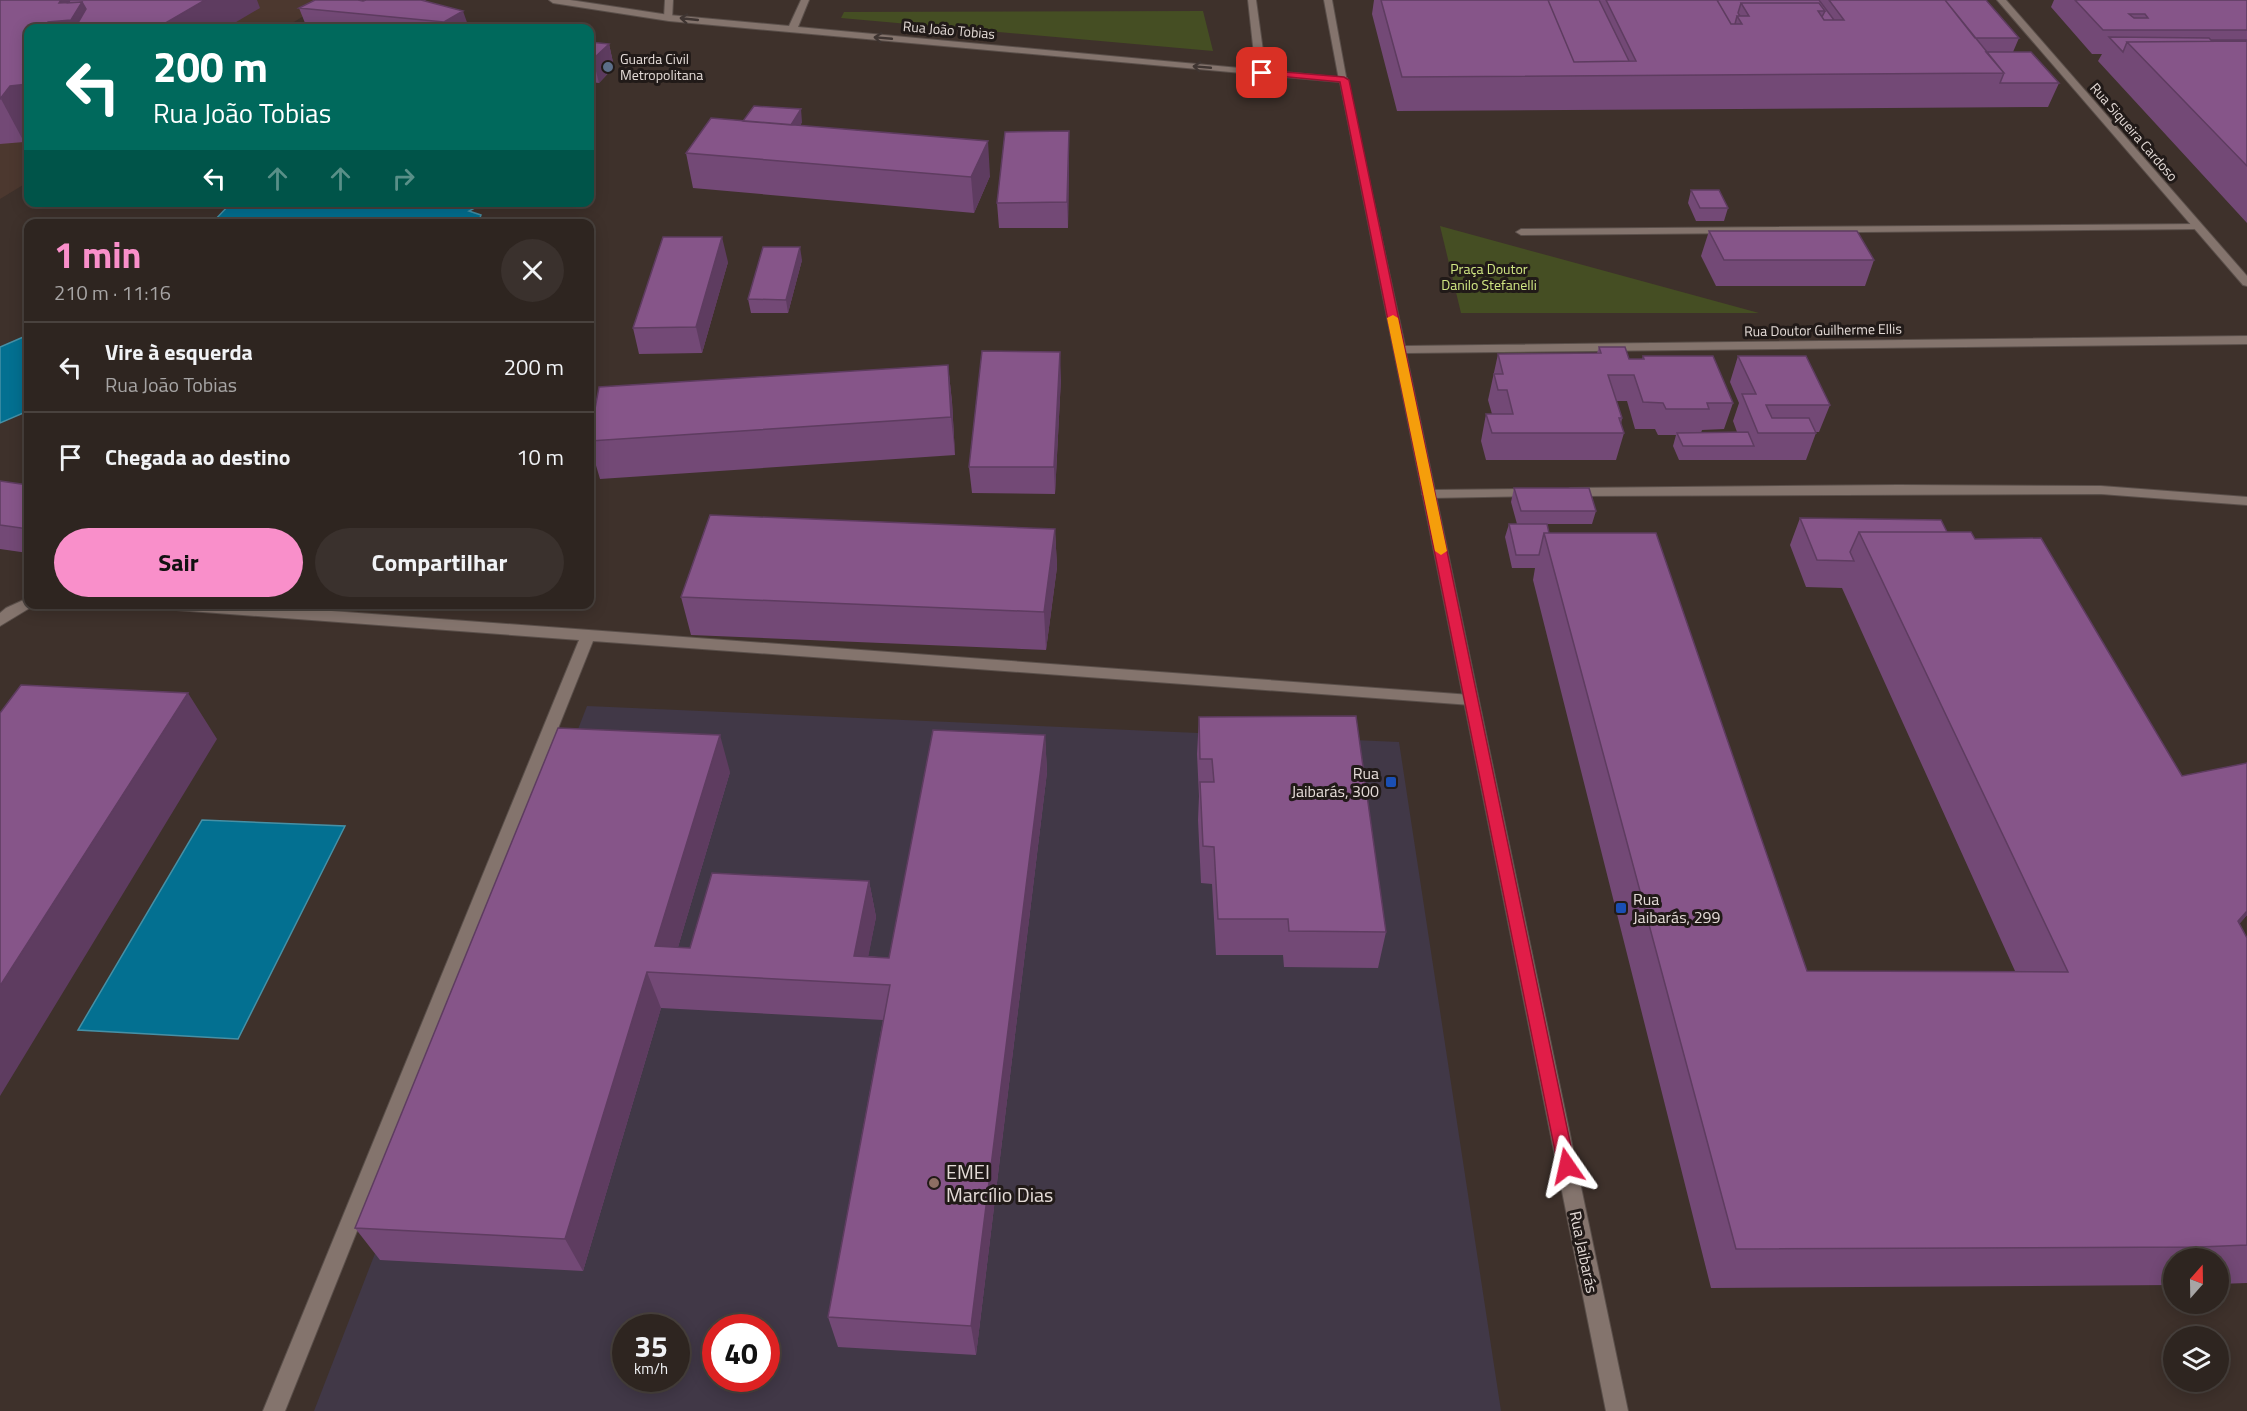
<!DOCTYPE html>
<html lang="pt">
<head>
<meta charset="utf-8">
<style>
	body { margin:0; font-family:"Titillium Web",sans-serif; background:#3a312d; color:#f1f3f6; height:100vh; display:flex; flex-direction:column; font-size:22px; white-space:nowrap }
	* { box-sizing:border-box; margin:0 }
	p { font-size:20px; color:#a7a5a5 }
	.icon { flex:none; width:33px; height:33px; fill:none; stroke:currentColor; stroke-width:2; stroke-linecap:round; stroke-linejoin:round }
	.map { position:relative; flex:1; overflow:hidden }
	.sheet { position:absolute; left:24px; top:219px; width:570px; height:390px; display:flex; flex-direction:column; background:#2e2520; border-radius:12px; box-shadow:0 3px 15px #0003,0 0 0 2px #49423e }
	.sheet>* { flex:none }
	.hud { position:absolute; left:24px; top:24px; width:570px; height:183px; border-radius:12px; box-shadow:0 3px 15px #0003,0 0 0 2px #49423e; background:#00695c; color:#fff; overflow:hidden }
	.needle { width:39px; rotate:20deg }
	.buttons { position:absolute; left:2163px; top:1248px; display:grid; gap:12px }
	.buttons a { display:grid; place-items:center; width:66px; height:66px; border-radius:50%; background:#2e2520; box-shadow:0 3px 15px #0003,0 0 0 2px #49423e; font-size:30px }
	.speed { position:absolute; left:612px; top:1314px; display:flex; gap:12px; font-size:30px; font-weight:700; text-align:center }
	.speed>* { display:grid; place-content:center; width:78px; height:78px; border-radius:50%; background:#2e2520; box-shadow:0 3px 15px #0003,0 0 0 2px #49423e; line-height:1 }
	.speed small { font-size:15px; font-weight:400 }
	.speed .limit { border:9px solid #d22; background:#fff; color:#111 }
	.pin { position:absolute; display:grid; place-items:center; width:51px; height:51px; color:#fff; margin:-26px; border-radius:12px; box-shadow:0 3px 9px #0006 }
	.me { position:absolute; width:66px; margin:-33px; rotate:349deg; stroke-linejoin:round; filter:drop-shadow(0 0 4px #0008) }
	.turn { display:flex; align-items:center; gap:21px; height:126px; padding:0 30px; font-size:27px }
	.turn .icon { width:78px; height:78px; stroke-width:2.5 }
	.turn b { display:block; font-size:42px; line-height:51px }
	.lanes { display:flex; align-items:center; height:57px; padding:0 30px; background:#0003; justify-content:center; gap:30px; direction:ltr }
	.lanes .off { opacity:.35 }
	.round { display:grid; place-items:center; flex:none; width:63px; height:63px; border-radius:32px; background:#3a312d }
	.summary { display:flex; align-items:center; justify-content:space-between; height:102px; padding:0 30px }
	h1 { font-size:36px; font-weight:700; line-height:45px; color:#f98fca }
	.primary-button { display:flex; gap:12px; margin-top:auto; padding:12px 30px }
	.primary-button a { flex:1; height:69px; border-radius:36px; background:#f98fca; color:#111; font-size:24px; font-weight:700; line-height:69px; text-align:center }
	.primary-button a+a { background:#3a312d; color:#f1f3f6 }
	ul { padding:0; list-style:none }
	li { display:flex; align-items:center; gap:18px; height:90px; padding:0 30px; border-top:2px solid #49423e }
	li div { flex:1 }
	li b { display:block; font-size:22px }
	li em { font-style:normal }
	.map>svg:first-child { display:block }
</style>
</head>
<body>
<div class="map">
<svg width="2247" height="1411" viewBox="0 0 2247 1411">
	<rect width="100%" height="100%" fill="#3e312b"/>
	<path fill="#4c382f" d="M0,0H330L284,28H28V182L0,199Z"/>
	<path fill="#413847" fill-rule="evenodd" d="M587,706L1399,742L1501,1411H314ZM626,1328H676V1378H626ZM716,1328H766V1378H716Z"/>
	<path fill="#454e23" d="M1203,11L1213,51L841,18L844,12Z
		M1440,226L1759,313H1461Z"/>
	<path fill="#037091" stroke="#4690a6" stroke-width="1.5" d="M231,203V202L484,203L469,211L481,215L478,223H212Z
		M28,335V411L0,423V347Z
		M202,820L345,826L238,1039L78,1030Z"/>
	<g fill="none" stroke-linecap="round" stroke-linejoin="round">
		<defs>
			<path id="lane" d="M2198,224L2203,227L2202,229L1521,235L1516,232L1521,229Z
				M1898,485L2101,486L2247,497V505L2101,494L1570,496L1563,492L1570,488Z
				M1534,489L1539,490L1541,493L1539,496L1429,498L1422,494L1429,490Z
				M28,598V604H34L33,606L0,626V613L6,608Z
				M156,604H236L1471,695L1476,696L1478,700L1476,704L1471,705L593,641L285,1411H263L579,640L163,609Z"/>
			<path id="street" d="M665,0H673L672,20L664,18Z
				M1248,0H1256L1266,73L1261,76L1256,73Z
				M1324,0H1332L1347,82L1339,80Z
				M1997,0H2006L2247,276V286L2243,285Z"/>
			<path id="secondary" d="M549,0H570L669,15L789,26L801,0H809L798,27L1347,78L1405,346L2247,336V344L1406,353L1628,1411H1606L1340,82L669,21L553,3Z"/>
		</defs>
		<use href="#lane" stroke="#5a4f4a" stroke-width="2"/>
		<use href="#street" stroke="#5a4f4a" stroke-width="2"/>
		<use href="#secondary" stroke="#5a4f4a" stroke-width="2"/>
		<use href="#lane" fill="#84746d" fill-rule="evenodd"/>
		<use href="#street" fill="#84746d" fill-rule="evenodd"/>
		<use href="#secondary" fill="#84746d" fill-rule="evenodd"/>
	</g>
	<path fill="#734976" d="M0,0L260,8L28,28L24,142L0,144Z
		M425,0L426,1L469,28H307L299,8L363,1Z
		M1374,0H1829L2019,38L2013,52L2059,83L2048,107L1397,111L1372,14Z
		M2054,0H2247V223L2098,61L2102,54H2092L2051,7Z
		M590,42L609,44L614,67L599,83L590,82Z
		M802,122L800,126L990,176L974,213L693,188L686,153Z
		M1069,131V155L1068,228H999L997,203Z
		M1691,190L1728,208L1724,221H1696L1688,203Z
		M1709,231L1874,260L1865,286H1716L1701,256Z
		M802,260L788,313H751L748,299Z
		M728,262L702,353L639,354L633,328Z
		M1599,347L1629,359H1642L1643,356L1733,403L1724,429L1702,430L1701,433L1737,432L1733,421L1739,403L1730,382L1738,356L1830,405L1819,432H1816V433L1806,460H1679L1673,446L1676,435H1658L1655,429H1635L1627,401H1616L1622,418L1621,424L1624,433L1616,460H1486L1481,441L1486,414H1492L1488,400L1498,354L1597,353Z
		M948,365L952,402L955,455L600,479L590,445V436Z
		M1061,378L1055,494L972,493L969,467Z
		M0,481L28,485V553L0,549Z
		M1514,488L1596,511L1592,524H1547L1549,533L1807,971H2015L1842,588L1806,587L1790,545L1800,518L1947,532L1975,539L2247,915L2239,924L2247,938V1283L2218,1284V1258H2174V1285L1711,1288L1533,580L1535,568H1512L1505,537L1509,524H1517L1511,502Z
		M1055,529L1057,567L1046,650L691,635L681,597Z
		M1199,717L1386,932L1378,968L1284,967L1283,955H1216L1212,884L1201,883L1198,820L1199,796L1197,754Z
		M1045,735L1047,772L976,1355L838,1347L828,1317L883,1020L661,1008L583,1271L380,1260L355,1228L730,772L678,947L690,948L869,881L876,917L868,956L889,958Z"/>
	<path fill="#5e3c60" d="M61,0H86L95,28H44Z
		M205,0H257L260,8L226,28H157Z
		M463,11L469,28H446L444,22Z
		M609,44L614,67L599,83L593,59Z
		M28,54V75L23,64Z
		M28,84V134L24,142L1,99L10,86Z
		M801,109L802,122L786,147L784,134Z
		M1069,131V155L1068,228L1067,202Z
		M988,141L990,176L974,213L971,177Z
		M722,237L728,262L702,353L696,327Z
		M800,247L802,260L788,313L786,300Z
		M1060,352L1061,378L1055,494L1054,467Z
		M948,365L952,402L955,455L951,417Z
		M1055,529L1057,567L1046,650L1044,612Z
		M188,693L217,739L0,1096V986Z
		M720,735L730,772L670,974L655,946Z
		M1045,735L1047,772L976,1355L971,1326Z
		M869,881L876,917L863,984L854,956Z
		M2247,911V915L2236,928L2238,921Z
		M647,972L661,1008L583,1271L565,1239Z"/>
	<path fill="#865589" stroke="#5e3c60" stroke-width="1.5" fill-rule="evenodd" d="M0,0H61L59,3L82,2L71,20L48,22L44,28H28V54L23,64H28V84L10,86L0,99Z
		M70,0H205L157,28H70H75L86,9L82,2L68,3Z
		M315,0H358L363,1L366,0H421L463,11L444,22L299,8Z
		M1381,0H1548L1574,62L1636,61L1606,0H1717L1731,24H1742L1737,16H1749L1741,3H1819L1825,11H1818L1824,20H1844L1829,0H1945L2004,73L1402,77Z
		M1548,0H1599L1629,61L1574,62Z
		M1717,0H1819L1834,20H1824L1822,17L1825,11L1819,3H1741L1738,13L1740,16H1737L1735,24H1731Z
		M1945,0H1986L2019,38H1975Z
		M2075,0H2247V30H2103ZM2129,14H2145L2148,18H2134Z
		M2109,37L2209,38L2211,40H2247V41L2127,42L2123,52Z
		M2247,41V166L2127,42Z
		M590,42L609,44L593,59H590Z
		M1986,52H2031L2059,83H2000L2004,73Z
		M754,106L801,109L791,125L743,121Z
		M711,118L988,141L971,177L686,153Z
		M1069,131L1067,202L997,203L1005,132Z
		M1691,190H1719L1728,208H1700Z
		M1709,231H1857L1874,260H1724Z
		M663,237H722L696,327L633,328Z
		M763,247H800L786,300L748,299Z
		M1599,347H1625L1629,359H1644L1643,356H1713L1733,403H1707L1709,409H1666L1663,403L1643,402L1634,375H1608L1622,418H1619L1624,433H1492L1486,414H1513L1507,390H1498L1494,374H1503L1498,354L1601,353Z
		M982,351L1060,352L1054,467H969Z
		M1738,356H1806L1830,405H1766L1772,418H1809L1816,433H1758L1742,394H1756Z
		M948,365L951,417L590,441V436L599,387Z
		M1748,432L1754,446H1683L1677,433Z
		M0,481L28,485V529L0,525Z
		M1514,488H1589L1596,511H1521Z
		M710,515L1055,529L1044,612L681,597Z
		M1800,518L1941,520L1947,532H1859L1850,552L1854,561L1817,560Z
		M1509,524H1547L1549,533H1544L1539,555H1516Z
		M1859,532H1971L1975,539L2041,538L2182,776L2247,763V911L2238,921L2247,938V1245L2200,1247L1736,1249L1544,533H1656L1807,971L2068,972Z
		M21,685L188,693L0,986V713Z
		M1356,716L1386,932L1289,931L1288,919H1218L1214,847L1203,846L1200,782H1214L1212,759H1200L1199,717Z
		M558,728L720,735L655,946L690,948L712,873L869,881L854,956L889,958L933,730L1045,735L971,1326L828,1317L890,985L647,972L565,1239L355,1228Z"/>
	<defs><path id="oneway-shaft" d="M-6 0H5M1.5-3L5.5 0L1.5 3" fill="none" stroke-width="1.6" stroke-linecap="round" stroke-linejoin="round" transform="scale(1.5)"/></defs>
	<g stroke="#3f3532">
		<use href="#oneway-shaft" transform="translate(689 19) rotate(-174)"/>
		<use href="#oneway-shaft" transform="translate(883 38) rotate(-175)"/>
		<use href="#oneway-shaft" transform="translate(1202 67) rotate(-175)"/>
	</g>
	<path fill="#e11d48" stroke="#92132f" stroke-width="1.5" d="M1262,70L1344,77L1349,80L1575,1166L1573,1171L1567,1174L1560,1171L1558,1166L1340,82L1258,74L1257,73Z"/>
	<path fill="#f59e0b" d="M1393,315L1398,318L1447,551L1441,555L1435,551L1387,318Z"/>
	<circle fill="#5c6f8a" stroke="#211a18" stroke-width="2" cx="608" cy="67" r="6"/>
	<g fill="#1a4fb4" stroke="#211a18" stroke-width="2">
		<rect x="1385" y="776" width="12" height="12" rx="3"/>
		<rect x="1615" y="902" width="12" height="12" rx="3"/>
	</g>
	<circle fill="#8d6e63" stroke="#211a18" stroke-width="2" cx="934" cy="1183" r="6"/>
	<g text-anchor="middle" stroke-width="6" stroke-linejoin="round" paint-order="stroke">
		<g font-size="14" fill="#e4dbd7" stroke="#211a18">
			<text transform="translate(949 30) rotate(5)" y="5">Rua João Tobias</text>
			<text transform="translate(2134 132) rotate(49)" y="5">Rua Siqueira Cardoso</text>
			<text transform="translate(1823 330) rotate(-1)" y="5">Rua Doutor Guilherme Ellis</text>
		</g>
		<g font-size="14" fill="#e4dbd7" stroke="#211a18" text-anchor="start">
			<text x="620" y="64">Guarda Civil<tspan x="620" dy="16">Metropolitana</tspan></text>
		</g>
		<g font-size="14" fill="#d1e783" stroke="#211a18">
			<text x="1489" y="274">Praça Doutor<tspan x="1489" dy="16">Danilo Stefanelli</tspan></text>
		</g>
		<g font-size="16" fill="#e4dbd7" stroke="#211a18" text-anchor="end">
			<text x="1379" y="779">Rua<tspan x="1379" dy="18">Jaibarás, 300</tspan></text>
			<text x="1633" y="905" text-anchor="start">Rua<tspan x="1633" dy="18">Jaibarás, 299</tspan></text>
		</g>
		<g font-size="16" fill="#e4dbd7" stroke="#211a18">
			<text transform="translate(1584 1252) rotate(78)" y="6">Rua Jaibarás</text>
		</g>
		<g font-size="20" fill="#e4dbd7" stroke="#211a18" text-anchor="start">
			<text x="946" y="1179">EMEI<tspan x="946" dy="23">Marcílio Dias</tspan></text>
		</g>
	</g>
</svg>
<div class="buttons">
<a><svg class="needle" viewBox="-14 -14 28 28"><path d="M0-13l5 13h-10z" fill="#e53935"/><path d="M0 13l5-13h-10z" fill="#a7a5a5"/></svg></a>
<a><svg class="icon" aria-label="layers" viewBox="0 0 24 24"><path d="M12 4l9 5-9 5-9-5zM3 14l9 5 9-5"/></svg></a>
</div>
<div class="speed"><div>35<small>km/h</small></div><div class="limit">40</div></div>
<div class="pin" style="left:1262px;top:73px;background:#d93025"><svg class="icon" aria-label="arrive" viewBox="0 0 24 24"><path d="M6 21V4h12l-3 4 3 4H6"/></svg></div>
<svg class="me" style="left:1567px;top:1166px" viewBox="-20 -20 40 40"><path d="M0-17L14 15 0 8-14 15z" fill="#e11d48" stroke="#fff" stroke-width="4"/></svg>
<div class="hud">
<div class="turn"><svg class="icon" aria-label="left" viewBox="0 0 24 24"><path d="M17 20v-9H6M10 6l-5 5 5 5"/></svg><div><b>200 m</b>Rua João Tobias</div></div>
<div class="lanes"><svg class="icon" aria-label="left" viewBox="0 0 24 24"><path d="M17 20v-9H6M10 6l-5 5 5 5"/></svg><svg class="icon off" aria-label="ahead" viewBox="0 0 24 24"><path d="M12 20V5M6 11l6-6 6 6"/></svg><svg class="icon off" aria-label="ahead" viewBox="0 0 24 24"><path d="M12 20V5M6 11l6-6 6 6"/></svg><svg class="icon off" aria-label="right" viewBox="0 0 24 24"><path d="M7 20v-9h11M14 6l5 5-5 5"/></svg></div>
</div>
<section class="sheet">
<div class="summary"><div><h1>1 min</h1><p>210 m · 11:16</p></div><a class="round"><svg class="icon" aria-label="close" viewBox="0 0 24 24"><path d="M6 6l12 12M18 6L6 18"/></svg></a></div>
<ul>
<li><svg class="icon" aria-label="left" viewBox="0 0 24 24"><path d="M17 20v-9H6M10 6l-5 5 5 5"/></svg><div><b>Vire à esquerda</b><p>Rua João Tobias</p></div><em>200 m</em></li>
<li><svg class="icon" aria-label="arrive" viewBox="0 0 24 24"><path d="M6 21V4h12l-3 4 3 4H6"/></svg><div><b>Chegada ao destino</b></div><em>10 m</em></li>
</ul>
<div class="primary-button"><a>Sair</a><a>Compartilhar</a></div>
</section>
</div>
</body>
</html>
